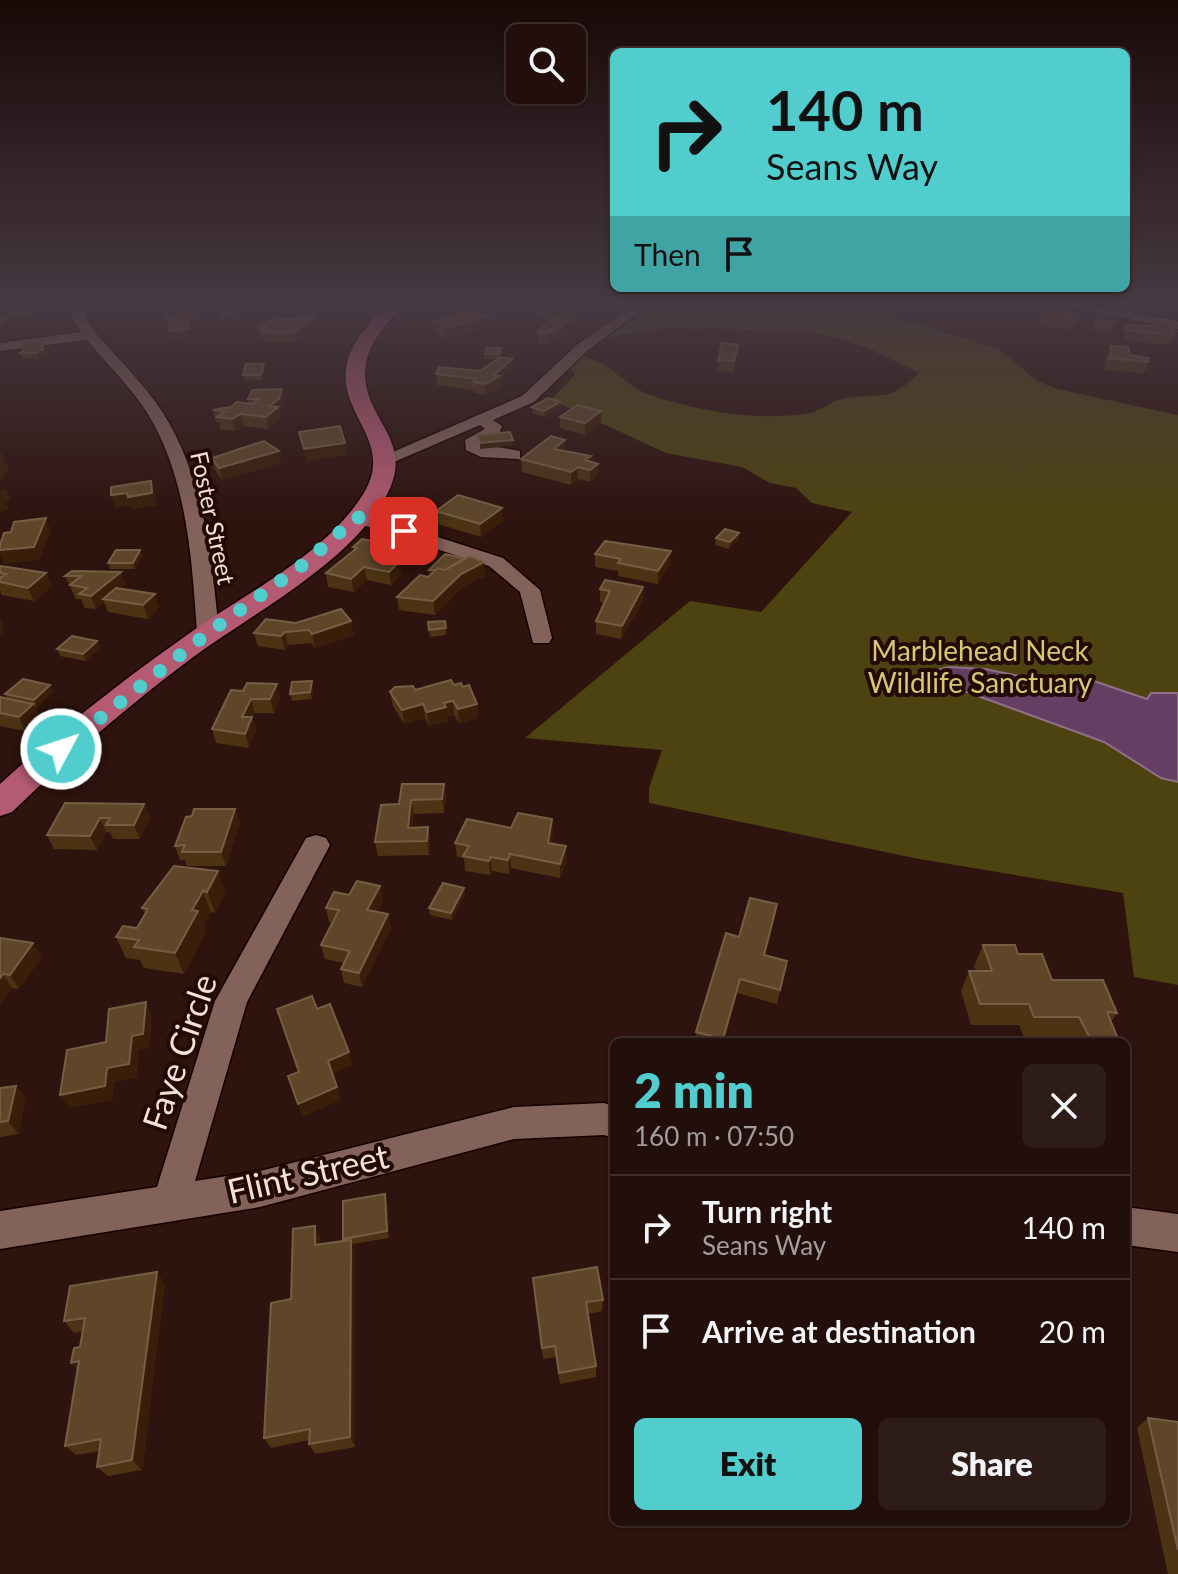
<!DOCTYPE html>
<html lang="en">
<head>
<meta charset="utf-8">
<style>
	body { margin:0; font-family:Lato,sans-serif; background:#2e1c18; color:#f1f3f6; height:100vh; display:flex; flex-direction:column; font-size:30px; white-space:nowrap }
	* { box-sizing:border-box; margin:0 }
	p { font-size:26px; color:#a29c9c }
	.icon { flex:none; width:44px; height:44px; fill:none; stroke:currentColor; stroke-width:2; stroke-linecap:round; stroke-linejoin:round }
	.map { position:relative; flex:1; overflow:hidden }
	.drawer { position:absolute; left:610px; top:1038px; width:520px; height:488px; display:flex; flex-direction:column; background:#220e0a; border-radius:12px; box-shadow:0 2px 6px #0004,0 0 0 2px #3f2e2b }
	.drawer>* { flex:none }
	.banner { position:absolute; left:610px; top:48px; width:520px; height:244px; border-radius:12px; box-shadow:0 2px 6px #0004,0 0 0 2px #3f2e2b; background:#52cdce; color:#111; overflow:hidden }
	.buttons { position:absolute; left:506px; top:24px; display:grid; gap:16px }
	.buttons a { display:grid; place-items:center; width:80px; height:80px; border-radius:12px; background:#220e0a; box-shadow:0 2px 6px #0004,0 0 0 2px #3f2e2b; font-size:40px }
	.pin { position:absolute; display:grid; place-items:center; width:68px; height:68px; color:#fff; margin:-34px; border-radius:16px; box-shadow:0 4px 12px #0006 }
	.me { position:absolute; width:88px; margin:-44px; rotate:50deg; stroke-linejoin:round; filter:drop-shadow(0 0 6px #0008) }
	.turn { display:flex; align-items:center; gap:28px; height:168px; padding:0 24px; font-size:36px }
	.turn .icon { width:104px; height:104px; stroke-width:2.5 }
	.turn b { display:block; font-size:56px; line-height:68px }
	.then { display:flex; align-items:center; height:76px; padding:0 24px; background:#0003; gap:16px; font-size:30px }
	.round { display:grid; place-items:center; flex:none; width:84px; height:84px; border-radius:12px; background:#2e1c18 }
	.headline { display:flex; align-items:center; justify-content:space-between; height:136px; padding:0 24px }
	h1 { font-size:48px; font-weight:800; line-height:60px; color:#52cdce }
	.primary-button { display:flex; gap:16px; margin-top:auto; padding:16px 24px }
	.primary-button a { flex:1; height:92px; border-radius:12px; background:#52cdce; color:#111; font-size:32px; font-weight:800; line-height:92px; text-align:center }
	.primary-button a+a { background:#2e1c18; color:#f1f3f6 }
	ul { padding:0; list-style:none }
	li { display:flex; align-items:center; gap:24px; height:104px; padding:0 24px; border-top:2px solid #3f2e2b }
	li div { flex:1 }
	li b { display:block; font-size:30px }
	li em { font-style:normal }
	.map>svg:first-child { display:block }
</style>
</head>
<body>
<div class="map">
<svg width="1178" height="1574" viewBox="0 0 1178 1574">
	<rect width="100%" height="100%" fill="#2e130e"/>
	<path fill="#4d4310" d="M658,302C704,302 748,313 794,312C822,312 844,299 872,302C883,304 891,310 897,318L999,349L1037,381L1057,389L1178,415V985L1134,977L1123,893L919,859L649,803V788L662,750L525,738L690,601L761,612L852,512L812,503L796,488L770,483L742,467L666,453L560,404L553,398L575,374L569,367L579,357C607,357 624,386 648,394C696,411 760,422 810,413C823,410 830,401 843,399C883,391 886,405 919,373L868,348L812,331L666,328L610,337L603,335V330L658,312Z"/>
	<path fill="#653f63" stroke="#906f87" stroke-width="2" d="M949,667L985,669L1053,683L1077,678L1091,680L1147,699L1151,693H1178V782L1161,778L1104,742L948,685L932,671Z"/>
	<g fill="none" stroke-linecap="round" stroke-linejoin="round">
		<defs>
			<path id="minor" d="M77,302H90L85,316L88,323C112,354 142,380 163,413C204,477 212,560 219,633L216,638H200L197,633C192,560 187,475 146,411C129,385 106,363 87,340L0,351V343L81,332L71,316Z
				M637,302H652L588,350L534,402L493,420L502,426L500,432L481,444L520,451V459L481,457L466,450L465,440L485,429L480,425L394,462H382L379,458L522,396L578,344Z
				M1047,302H1076L1178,321V329Z
				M357,511L503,558L540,590L552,638L549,643H533L520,592L489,566L350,521V513Z
				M316,835L326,838L330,845L247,1002L195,1181L260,1171L514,1107L604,1103L614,1106V1138L604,1135L514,1139L260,1207L0,1249V1211L157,1187L215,1001L306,838Z
				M1126,1207L1178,1214V1252L1126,1245Z"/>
			<path id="major" d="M386,302H403C391,321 369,341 366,364C357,419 421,438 384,500C345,566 253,613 192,658C129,705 69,757 12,812L0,816V784C61,728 127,677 194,630C250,591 321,556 360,499C400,442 335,416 347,363C352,340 373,321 386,302Z"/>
		</defs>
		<use href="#minor" stroke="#150100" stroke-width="3"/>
		<use href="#major" stroke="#150100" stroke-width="3"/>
		<use href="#minor" fill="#83625a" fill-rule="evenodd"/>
		<use href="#major" fill="#b45a72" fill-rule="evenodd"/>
	</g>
	<path fill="#4d3314" d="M246,302H277L268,307H247Z
		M309,302H344L337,308L310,307Z
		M449,302H501V308L469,309L490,327L446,339L433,333L432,322L454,316L453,311L459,310H450Z
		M516,302H580V309L572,316L549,317V315L534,316L531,311L516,310Z
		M926,302H957L954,306Z
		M1139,302H1175L1170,313L1138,305Z
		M969,305L984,308L980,313L967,310Z
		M234,312L236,317L230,321H219L218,316Z
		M8,313L32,315L24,319L10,318L11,322L0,328V316L9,317Z
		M1041,314L1079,315L1076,325L1072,330L1038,325Z
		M277,318L315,321L312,325H309L310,331L296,343L265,342L264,338L260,337L257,327Z
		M570,320V331L556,341L546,344L537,343V332Z
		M1114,322L1108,333L1093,330L1095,325Z
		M1152,323L1176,331L1170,345L1122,341L1127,325L1151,326Z
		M738,345L733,372L717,371L718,360Z
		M1110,346L1148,362L1144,373L1104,370Z
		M20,353L45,354L38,359L22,358Z
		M501,353L500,357L512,359V370L500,381V387L486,395L474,393L473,390L437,385L436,374L480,371L497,359H485V354Z
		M265,369L262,380L244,381L243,375Z
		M282,389L284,401L281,410L279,412L280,418L268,429L244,426L235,431L220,429L219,422H216L213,410L249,403L248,399Z
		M560,402L561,408L545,417L532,413V407Z
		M560,417L601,423L585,435L560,428Z
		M566,451L598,464L597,476L590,482L578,479L571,485L522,472L521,459Z
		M212,458L281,463L222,480L215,470Z
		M436,511L503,521L481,537L438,524Z
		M716,538L739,539L729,549L715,545Z
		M353,547L389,557L388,558L402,574L391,585L367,580L354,592L328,587L326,573L354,551Z
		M140,550L142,556L135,569H110L108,563Z
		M595,554L670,564L658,584L618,576V571L595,567Z
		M463,560L485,576L462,587L435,615L399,610L397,597L428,577L430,575L429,570Z
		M0,567L46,573L52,586L34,601L2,595L0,591Z
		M121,572L125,585L121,588L155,594L159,607L148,619L108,612L104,602L96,609L85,608L81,599H76L65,576Z
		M643,587V600L621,639L596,634V621L604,603L600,602V589Z
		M445,621L446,635L430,637L428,622Z
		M296,623L354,635L315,648L312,643L288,645L285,650L258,646L254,633Z
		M97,641L100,647L86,661L60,656L57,649Z
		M50,685L53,692L37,707H34L40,718L25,731L0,726V697L7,698L5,694Z
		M454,685L477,704L478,718L459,723L454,715L448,717V721L429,726L425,718L404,724L393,706L390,692Z
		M313,688L312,699L292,701L290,694Z
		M231,690L280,698L274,713H255L252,717L256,731L249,748L216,743L212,729Z
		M444,784L446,798L444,813L414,814L412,828L428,827L430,841L429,855L378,856L375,842L399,804Z
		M144,804L150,818L140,839H113L110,832H106L97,850L54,849L47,835Z
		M235,809L240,823L226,866H187L185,860H180L175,846Z
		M552,819L553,833L551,843L567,860L560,878L511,868L509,874L492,871L490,875L465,871L464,858L457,857L455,843Z
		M174,866L226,892L215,913L211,912L204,925L206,932L184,974L144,968L140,960L126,958L116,937L137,928L145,914L142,908Z
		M380,886L383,900L377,912L388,914L391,928L362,987L344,983L341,969L344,963L325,959L321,945L333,923L329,922L326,908L349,895Z
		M464,888L465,895L452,920L430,915L429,908Z
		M775,918L765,955L787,961L777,1004L737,993L724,1042H695L696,1032L739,937Z
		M0,938L42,957L19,989L12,988L0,1004Z
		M983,945L1018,954L1052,980L1117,1013L1111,1022L1116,1042H1070L1068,1038L1024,1037L1019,1025H971L961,991L969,971H976L974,966Z
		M16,1086L26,1099L18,1134L0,1137V1088Z
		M385,1194L387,1200L389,1238L352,1244L355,1252V1447L315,1454L309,1444V1440L271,1448L264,1438L291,1299L315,1226L320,1238V1244L344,1241L343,1239Z
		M533,1278L603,1300L602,1311L588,1314L596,1366V1377L560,1384L556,1357L543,1359Z
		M165,1284L142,1470L108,1476L97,1467L100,1451L76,1455L65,1446L78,1371L83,1331L74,1333L64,1321Z
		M1148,1418L1178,1422V1574H1168L1137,1428Z"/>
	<path fill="#391e09" d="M267,302H277L268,307Z
		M336,302H344L337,308Z
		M575,302H580V309L572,316L571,305Z
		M30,309L32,315L24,319L23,314Z
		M234,312L236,317L230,321L229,316Z
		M1079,315L1076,325L1072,330L1075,320Z
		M489,316L490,327L446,339L445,328Z
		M9,317L11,322L1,328L0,322Z
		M193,317L195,328L189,329L186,318Z
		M570,320V331L556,341L546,344V334Z
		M308,321L310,331L296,343L294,333Z
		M189,329L191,339L173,341L170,331Z
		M41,340L45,354L38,359L36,353Z
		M512,359V370L500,381V387L486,395L485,384Z
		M264,364L265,369L262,380L261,375Z
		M282,389L284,401L281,410L279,412L280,418L268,429L266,417L269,406Z
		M560,402L561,408L545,417L544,411Z
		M601,411V423L585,435V423Z
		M241,414L244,426L235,431L232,419Z
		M513,440V446L480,449V443Z
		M565,440L566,452L554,449Z
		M345,443L347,455L306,461L304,449Z
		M279,451L281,463L222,480L219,468Z
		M2,452L9,470L3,479L0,480V454Z
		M598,464L597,476L590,482V470Z
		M578,467V479L571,485V472Z
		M151,481L155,493L156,506L132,509L131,506L115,508L111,495Z
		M6,488L11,500L6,502L9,510L0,513V490Z
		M502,508L503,521L481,537L480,524Z
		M46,518L51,531L39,560L4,564L0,555V550Z
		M739,533V539L729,549L730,542Z
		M387,544L389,557L377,568L375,555Z
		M140,550L142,556L135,569L133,563Z
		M671,551L670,564L658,584V571Z
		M400,561L402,574L391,585L389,572Z
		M484,562L485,576L462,587L435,615L433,601L461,574Z
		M364,567L367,580L354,592L351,579Z
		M121,572L125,585L108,600L103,599L104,602L96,609L91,596Z
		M46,573L52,586L34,601L28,588Z
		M643,587V600L621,639L622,626Z
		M155,594L159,607L148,619L143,605Z
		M0,618L3,624L2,634L0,635Z
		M351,621L354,635L315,648L312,634Z
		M285,632L288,645L285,650L281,636Z
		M97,641L100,647L86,661L83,654Z
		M312,681L313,688L312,699L310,692Z
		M277,684L280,698L274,713L270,699Z
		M50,685L53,692L37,707L34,700Z
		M251,699L255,713L252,717L256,731L249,748L245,734L242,717Z
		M453,701L454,715L448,717V721L429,726L427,712L444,703Z
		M33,704L40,718L25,731L19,717Z
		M423,704L425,718L404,724L402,710Z
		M477,704L478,718L459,723L458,709Z
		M444,784L446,798L444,813L442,799Z
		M411,800L414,814L410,842L408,828Z
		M144,804L150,818L140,839L134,825Z
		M235,809L240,823L226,866L221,852Z
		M100,818L106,832L97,850L90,836Z
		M552,819L553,833L549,857L548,843Z
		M428,827L430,841L429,855L427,841Z
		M566,846L567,860L560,878V864Z
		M510,854L511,868L509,874L508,860Z
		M491,857L492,871L490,875L489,861Z
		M218,871L226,892L215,913L207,892Z
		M380,886L383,900L370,924L367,910Z
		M464,888L465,895L452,920L451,913Z
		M203,891L211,912L204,925L206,932L184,974L175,953L192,910Z
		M777,904L775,918L761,969L764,955Z
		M388,914L391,928L362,987L359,973Z
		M33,943L42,957L19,989L10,975Z
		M3,974L12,988L0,1004V978Z
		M740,979L737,993L724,1042H723Z
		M146,1002L152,1016L150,1048L139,1050L137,1078L114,1082L113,1100L69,1108L60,1095L107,1068L132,1036Z
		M349,1052L353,1065L332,1074L328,1061Z
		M16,1086L26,1099L18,1134L8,1121Z
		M337,1087L341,1100L302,1117L298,1104Z
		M385,1194L387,1200L389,1238L387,1231Z
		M315,1226L320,1238V1257L315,1245Z
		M351,1240L355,1252V1447L350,1437Z
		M157,1272L165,1284L142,1470L132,1460Z
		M79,1361L81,1374L71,1363Z"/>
	<path fill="#5f4629" stroke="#765e45" stroke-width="2" d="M531,302H575L571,305L548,307L550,304L533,305Z
		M972,302H979L985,303L981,308L969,305Z
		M465,308L489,316L445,328L432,322L460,314L453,311Z
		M15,309H30L23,314L8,313Z
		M190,309L193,317L186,318L189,329L170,331L167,317L181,315L180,310Z
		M1045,310L1079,315L1075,320L1041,314Z
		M223,311L234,312L229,316H218Z
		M298,314L314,315L311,320L294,319Z
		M0,316L9,317L0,322Z
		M554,317L570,320L555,330L546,334L537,332Z
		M277,318L308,321L294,333L263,331L264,327H257Z
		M1098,320L1114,322L1110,327L1095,325Z
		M1152,323H1163L1176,331H1171L1174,335L1125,330L1127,325L1154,326Z
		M41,340L43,349L36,353H20L23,350L22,343Z
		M722,343L738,345L734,361L718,360Z
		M1110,346L1128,347L1130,355L1148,358V362L1108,358L1112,352Z
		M486,348H501L499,354H485Z
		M500,357L512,359L494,375L500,376L485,384L473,382L476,379L436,374L439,367L480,371Z
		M246,364H264L261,375H243Z
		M282,389L279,399L269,406L278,407L266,417L241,414L232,419L217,417L225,412L213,410L231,407L237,402L253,404L258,399H248L253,390Z
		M548,398L560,402L544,411L532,407Z
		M577,405L601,411L585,423L560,417Z
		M340,426L345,443L304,449L299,432Z
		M510,432L513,440L480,443L477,435Z
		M551,436L565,440L554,449L591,456L585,460L598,464L590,470L578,467L571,472L521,459Z
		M264,441L279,451L219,468L212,458Z
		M151,481L152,493L128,497L127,493L111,495V487Z
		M458,495L502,508L480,524L436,511Z
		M46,518L34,547L0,550V545L4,533L11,532L14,522Z
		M725,529L739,533L730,542L716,538Z
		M362,539L387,544L375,555L400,561L389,572L364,567L351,579L326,573L357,548L353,547Z
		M605,541L671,551L658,571L618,563L621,559L595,554Z
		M116,550H140L133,563H108Z
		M445,554L463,558L460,561L445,570L438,568L436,570H429Z
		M470,556L484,562L461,574L433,601L397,597L420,575L428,577L438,568L445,570Z
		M0,567L1,566L46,573L28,588L0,582V578L6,574L0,573Z
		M72,571L121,572L91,596L79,594L87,588L70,585L81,576H65Z
		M605,580L643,587L622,626L596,621L610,591L600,589Z
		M116,588L155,594L143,605L103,599Z
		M341,609L351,621L312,634L309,630L285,632L281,636L254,633L266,619L296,623Z
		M445,621L446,628L429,630L428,622Z
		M72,636L97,641L83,654L57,649Z
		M23,679L50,685L34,700L5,694Z
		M451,680L454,685L461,683L463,687L469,685L477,704L458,709L453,701L444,703L446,707L427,712L423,704L402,710L390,692L395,687L413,686L415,690Z
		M312,681L310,692L290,694L292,682Z
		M247,683L277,684L270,699H251L242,717H252L245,734L212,729L231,690L243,691Z
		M0,697L33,704L19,717L0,713Z
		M402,784H444L442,799L411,800L408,828L428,827L427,841L375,842L381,805L399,804Z
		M65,803L144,804L134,825H106L110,818H100L90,836L47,835Z
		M194,809H235L221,852H182L185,845L175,846L186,817L192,816Z
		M518,813L552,819L548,843L566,846L560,864L510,854L508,860L491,857L489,861L463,856L469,846L455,843L467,819L511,828Z
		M174,866L218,871L207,892L203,891L192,910L198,911L175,953L134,947L139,940L116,937L123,926L137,928L148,909L142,908Z
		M357,881L380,886L367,910L388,914L359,973L341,969L350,951L321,945L339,910L326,908L334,892L349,895Z
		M443,883L464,888L451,913L429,908Z
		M750,898L777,904L764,955L787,961L780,990L740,979L723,1039L696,1032L726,933L739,937Z
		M0,938L33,943L10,975L3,974L0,978Z
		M983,945H1015L1018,954H1042L1052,980H1103L1117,1013L1107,1012L1118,1039L1116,1042H1096L1090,1038L1079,1017H1034L1029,1004H980L969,971H992Z
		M312,996L317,1009L330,1004L349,1052L328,1061L337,1087L298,1104L288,1076L299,1072L277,1009Z
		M146,1002L143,1034L132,1036L129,1064L107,1068L105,1086L60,1095L67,1050L106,1042L109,1009Z
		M16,1086L8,1121L0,1122V1088Z
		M385,1194L387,1231L343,1239V1201Z
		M315,1226V1245L351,1240L350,1437L309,1444L310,1429L264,1438L271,1303L291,1299L293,1229Z
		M597,1267L603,1300L586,1302L596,1366L559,1373L555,1346L542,1348L533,1278Z
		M157,1272L132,1460L97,1467L101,1439L65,1446L79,1361L71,1363L74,1348L80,1347L85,1318L64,1321L70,1286Z
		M1148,1418L1178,1422V1550Z"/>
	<linearGradient id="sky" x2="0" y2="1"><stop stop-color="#190a08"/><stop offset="0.58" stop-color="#463941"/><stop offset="1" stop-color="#463941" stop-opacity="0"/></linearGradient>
	<rect width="1178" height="523" fill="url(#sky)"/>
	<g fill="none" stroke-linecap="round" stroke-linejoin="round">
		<path stroke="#52cdce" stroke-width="14" stroke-dasharray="0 25.2" d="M61,749L208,633L304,564L357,517L404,531"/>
	</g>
	<g text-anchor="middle" stroke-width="8" stroke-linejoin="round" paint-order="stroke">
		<g font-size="24" fill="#f3e0db" stroke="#240a05">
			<text transform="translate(212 518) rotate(78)" y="8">Foster Street</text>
		</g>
		<g font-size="28" fill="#d7c774" stroke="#240a05">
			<text x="980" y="661">Marblehead Neck<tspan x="980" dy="32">Wildlife Sanctuary</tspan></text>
		</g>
		<g font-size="34" fill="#f3e0db" stroke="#240a05">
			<text transform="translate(180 1052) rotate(-71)" y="12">Faye Circle</text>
			<text transform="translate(308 1174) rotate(-13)" y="12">Flint Street</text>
		</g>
	</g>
</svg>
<div class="buttons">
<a><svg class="icon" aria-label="search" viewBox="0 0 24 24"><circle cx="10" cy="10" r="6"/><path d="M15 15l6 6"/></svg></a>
</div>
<div class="pin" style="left:404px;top:531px;background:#d93025"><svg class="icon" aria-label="arrive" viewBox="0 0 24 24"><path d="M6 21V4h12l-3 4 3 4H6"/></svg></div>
<svg class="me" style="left:61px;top:749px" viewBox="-20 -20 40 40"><circle r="17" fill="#52cdce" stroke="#fff" stroke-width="3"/><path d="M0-11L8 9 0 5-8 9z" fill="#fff"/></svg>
<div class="banner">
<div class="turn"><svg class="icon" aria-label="right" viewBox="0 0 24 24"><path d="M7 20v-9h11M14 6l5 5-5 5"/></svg><div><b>140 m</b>Seans Way</div></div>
<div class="then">Then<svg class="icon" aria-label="arrive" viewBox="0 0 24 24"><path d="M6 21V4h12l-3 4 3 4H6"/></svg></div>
</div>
<section class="drawer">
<div class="headline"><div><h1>2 min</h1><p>160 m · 07:50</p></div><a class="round"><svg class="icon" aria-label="close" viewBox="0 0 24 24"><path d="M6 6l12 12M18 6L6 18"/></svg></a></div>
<ul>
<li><svg class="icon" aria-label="right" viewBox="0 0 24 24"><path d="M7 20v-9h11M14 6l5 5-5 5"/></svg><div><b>Turn right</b><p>Seans Way</p></div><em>140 m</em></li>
<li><svg class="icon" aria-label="arrive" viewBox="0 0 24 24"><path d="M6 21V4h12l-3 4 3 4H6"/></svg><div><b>Arrive at destination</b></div><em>20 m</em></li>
</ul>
<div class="primary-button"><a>Exit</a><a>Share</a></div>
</section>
</div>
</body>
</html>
